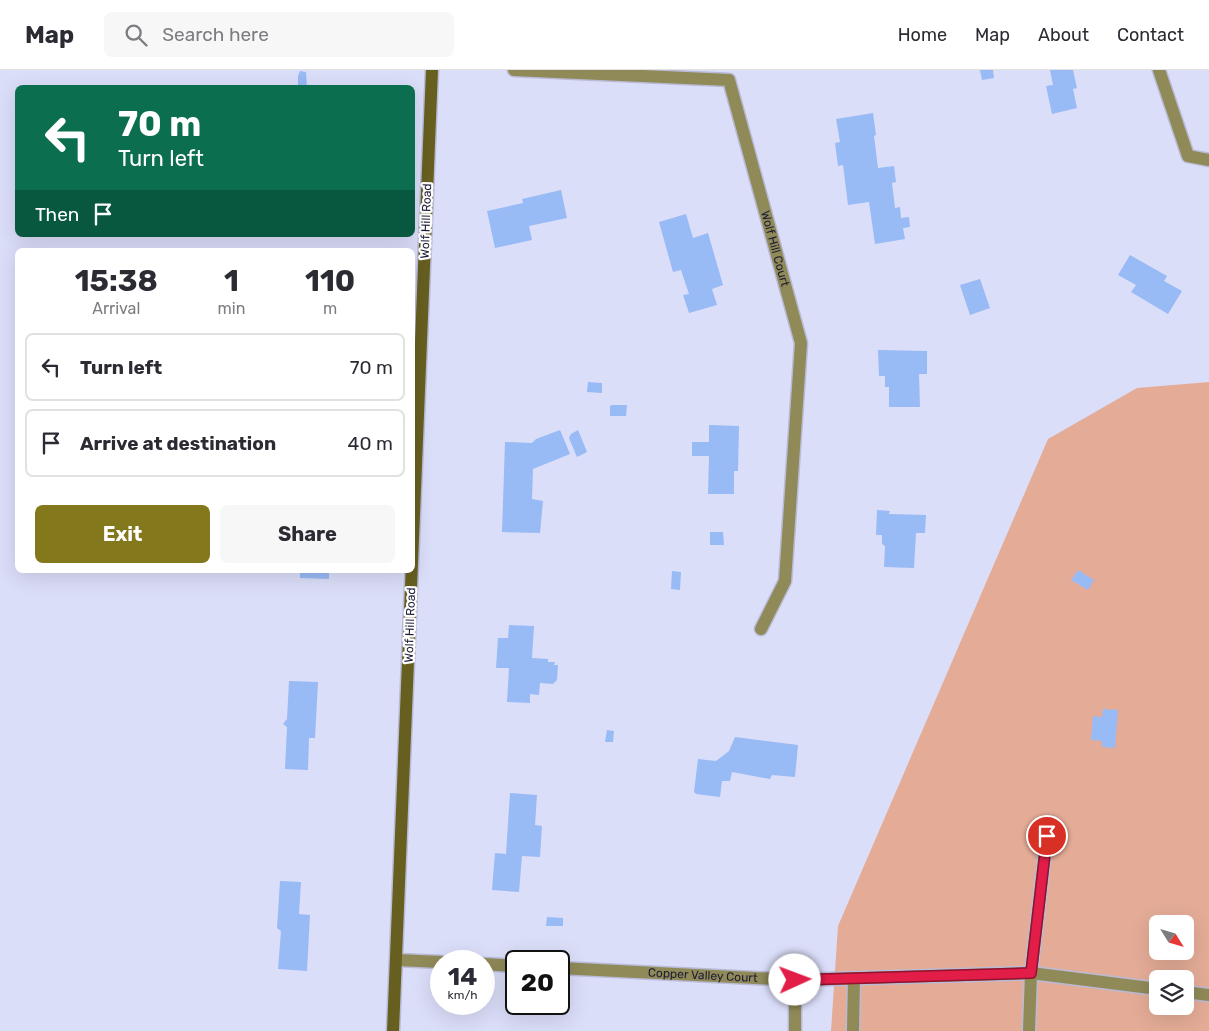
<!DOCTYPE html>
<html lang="en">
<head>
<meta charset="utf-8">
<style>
	body { margin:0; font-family:Rubik,sans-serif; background:#f7f7f7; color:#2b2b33; height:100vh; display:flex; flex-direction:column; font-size:19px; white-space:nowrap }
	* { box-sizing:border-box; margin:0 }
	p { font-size:16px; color:#7c7c81 }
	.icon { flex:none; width:28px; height:28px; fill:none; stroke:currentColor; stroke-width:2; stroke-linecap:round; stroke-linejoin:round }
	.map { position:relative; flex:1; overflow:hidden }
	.sheet { position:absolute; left:15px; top:178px; width:400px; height:325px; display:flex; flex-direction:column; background:#fff; border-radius:8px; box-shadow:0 5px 20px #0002 }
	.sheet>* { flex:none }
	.top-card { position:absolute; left:15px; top:15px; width:400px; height:152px; border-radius:8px; box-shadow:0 5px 20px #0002; background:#0b6e4f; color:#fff; overflow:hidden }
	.needle { width:32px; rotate:127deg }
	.tools { position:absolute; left:1149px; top:845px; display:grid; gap:10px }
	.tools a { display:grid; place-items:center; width:45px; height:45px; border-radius:8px; background:#fff; box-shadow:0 5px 20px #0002; font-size:25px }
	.speed { position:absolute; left:430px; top:880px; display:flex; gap:10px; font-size:25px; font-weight:700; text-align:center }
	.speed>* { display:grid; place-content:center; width:65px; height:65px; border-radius:50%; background:#fff; box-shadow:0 5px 20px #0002; line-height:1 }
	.speed small { font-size:12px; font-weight:400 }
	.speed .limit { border:2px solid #111; border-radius:8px; background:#fff; color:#111 }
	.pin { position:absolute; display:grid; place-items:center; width:42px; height:42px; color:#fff; margin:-21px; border:2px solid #fff; border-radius:50%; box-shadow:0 1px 5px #0007 }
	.me { position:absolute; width:55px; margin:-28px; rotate:88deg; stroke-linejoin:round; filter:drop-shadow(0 0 4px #0008) }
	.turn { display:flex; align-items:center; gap:18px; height:105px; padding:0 20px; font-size:22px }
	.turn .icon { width:65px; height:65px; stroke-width:2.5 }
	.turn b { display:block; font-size:35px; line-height:42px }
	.then { display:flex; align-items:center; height:48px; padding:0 20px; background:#0003; gap:10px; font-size:19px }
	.eta { display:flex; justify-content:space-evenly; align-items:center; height:85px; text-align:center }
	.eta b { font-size:30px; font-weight:700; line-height:35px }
	.cta { display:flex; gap:10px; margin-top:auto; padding:10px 20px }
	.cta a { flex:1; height:58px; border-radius:8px; background:#84781c; color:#fff; font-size:20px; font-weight:700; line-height:58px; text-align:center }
	.cta a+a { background:#f7f7f7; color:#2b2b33 }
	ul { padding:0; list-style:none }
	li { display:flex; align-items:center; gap:15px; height:68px; margin:0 10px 8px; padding:0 10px; border:2px solid #e1e1e2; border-radius:8px }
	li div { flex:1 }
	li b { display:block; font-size:19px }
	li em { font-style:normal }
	header { display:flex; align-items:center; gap:30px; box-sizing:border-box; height:70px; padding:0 25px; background:#fff; border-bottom:1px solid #e1e1e2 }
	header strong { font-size:24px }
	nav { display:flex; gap:28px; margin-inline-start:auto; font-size:18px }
	.search { width:350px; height:45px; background:#f7f7f7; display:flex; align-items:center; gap:12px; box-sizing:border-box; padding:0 18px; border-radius:8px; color:#7c7c81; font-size:19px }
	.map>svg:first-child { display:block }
</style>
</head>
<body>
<header>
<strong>Map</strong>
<div class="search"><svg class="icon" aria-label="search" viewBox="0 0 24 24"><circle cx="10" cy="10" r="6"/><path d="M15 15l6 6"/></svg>Search here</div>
<nav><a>Home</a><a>Map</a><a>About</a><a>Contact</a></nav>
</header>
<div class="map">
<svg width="1209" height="961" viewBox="0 0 1209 961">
	<rect width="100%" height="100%" fill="#dbdef9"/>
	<path fill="#e4ac97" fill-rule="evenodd" d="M1209,312V961H831L838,856L1048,369L1137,318ZM1158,854H1185V881H1158ZM1158,909H1185V936H1158Z"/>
	<path fill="#98baf5" d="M980,0H993L994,8L982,10Z
		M1050,0H1073L1077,18L1073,19L1077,38L1052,44L1046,16L1053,15Z
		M300,1L306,2L307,17L298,18V6Z
		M873,43L876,65L874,66L878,98L894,96L896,112L892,113L895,138L900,137L901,148L909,147L910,157L903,158L905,169L875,174L869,132L848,135L843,95L838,96L835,73L840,72L836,49Z
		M561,120L567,148L529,156L532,170L495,178L487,141L523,133L522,129Z
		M686,144L693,168L708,163L723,215L712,219L717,235L689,243L683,225L689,224L681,200L673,202L659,152Z
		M1130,185L1167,206L1164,211L1182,221L1168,244L1131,222L1136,215L1118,205Z
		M980,209L990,238L970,245L960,215Z
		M878,280L927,281V304H919L920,337H889V317H885V306H879Z
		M588,312L602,313V323L587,322Z
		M612,335H627L626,346H610V336Z
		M709,355L739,356L738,401H734V424H708L709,386H692V372H709Z
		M560,360L570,384L533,399L532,429L543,431L540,463L502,462L505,372L532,373L536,369Z
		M578,360L587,382L577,387L569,368L571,364Z
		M877,440L890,441L889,444L926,445L925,463H916L914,498L884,497L885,476L882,474V465H876Z
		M710,462H723L724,475H710Z
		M300,500H329V509L300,508Z
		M1078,500L1094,510L1088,520L1071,510Z
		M672,501L681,502L680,520L671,519Z
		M509,555L534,556L532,588L548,589V592H555L554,595H558L557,610L553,614L540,613L539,625L530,624V633L507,632L509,598H496L498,568H508Z
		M289,611L318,612L315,668H309L308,700L285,699L287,657L283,654L287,649Z
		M1103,639L1118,640L1115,678L1102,677V671L1091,670L1093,646L1102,647Z
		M607,660L614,661L613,672H605Z
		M735,667L798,675L795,707L772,705L770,709L732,702L730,711H722L720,727L696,724L694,722L698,689L716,691L729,681Z
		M510,723L537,725L535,755L542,756L540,787L522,786L519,822L492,820L495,783L506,784Z
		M280,811L301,812L299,844L310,845L307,901L278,899L281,861L277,858Z
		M547,847L563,848V856H546Z"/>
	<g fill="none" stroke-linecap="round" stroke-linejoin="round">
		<defs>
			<path id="lane" d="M795,910L1031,903L1158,919
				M1185,922L1209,925
				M853,961L854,908
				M1029,961L1031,903L1047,765"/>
			<g id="street">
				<path id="s1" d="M514,0L729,10L801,273L785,511L761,559"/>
				<path d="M1159,0L1188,86L1209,90"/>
				<path d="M397,890L441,892"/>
				<path d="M484,894L516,896"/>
				<path id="s2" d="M559,898L795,910V961"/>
			</g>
			<path id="secondary" d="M393,961L432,0"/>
		</defs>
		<use href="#lane" stroke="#b9bbd6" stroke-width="15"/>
		<use href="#street" stroke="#b9bbd6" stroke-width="15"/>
		<use href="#secondary" stroke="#b9bbd6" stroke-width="15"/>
		<use href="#lane" stroke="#908958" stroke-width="12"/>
		<use href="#street" stroke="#908958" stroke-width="12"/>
		<use href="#secondary" stroke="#675f20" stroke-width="12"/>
	</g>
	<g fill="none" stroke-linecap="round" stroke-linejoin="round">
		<defs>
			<path id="route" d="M795,910L1031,903L1047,766"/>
		</defs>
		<use href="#route" stroke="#92132f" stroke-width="12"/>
		<use href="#route" stroke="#e11d48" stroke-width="9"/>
	</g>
	<g text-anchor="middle" stroke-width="4.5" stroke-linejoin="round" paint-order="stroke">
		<g font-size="12" fill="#1c1c35" stroke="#fff">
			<text transform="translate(426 151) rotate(-88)" y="4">Wolf Hill Road</text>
			<text dy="4" stroke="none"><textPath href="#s1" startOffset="390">Wolf Hill Court</textPath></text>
			<text transform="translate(410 555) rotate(-88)" y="4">Wolf Hill Road</text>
			<text dy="4" stroke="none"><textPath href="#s2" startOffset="144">Copper Valley Court</textPath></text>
		</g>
	</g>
</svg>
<div class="tools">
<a><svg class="needle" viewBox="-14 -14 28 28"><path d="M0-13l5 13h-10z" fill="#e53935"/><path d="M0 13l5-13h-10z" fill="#7c7c81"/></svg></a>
<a><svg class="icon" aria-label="layers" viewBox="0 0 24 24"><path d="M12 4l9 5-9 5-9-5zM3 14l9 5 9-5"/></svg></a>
</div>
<div class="speed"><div>14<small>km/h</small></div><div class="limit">20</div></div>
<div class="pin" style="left:1047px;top:766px;background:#d93025"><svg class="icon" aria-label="arrive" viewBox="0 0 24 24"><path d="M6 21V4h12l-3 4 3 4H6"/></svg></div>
<svg class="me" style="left:795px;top:910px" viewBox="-20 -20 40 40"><circle r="19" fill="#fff"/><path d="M0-13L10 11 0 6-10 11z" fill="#e11d48"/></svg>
<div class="top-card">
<div class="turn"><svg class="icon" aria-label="left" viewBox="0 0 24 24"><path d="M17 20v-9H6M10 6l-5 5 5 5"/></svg><div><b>70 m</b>Turn left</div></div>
<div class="then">Then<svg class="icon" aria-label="arrive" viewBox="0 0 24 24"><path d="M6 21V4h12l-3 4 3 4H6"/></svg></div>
</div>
<section class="sheet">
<div class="eta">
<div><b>15:38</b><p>Arrival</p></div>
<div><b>1</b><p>min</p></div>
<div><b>110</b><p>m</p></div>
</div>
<ul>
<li><svg class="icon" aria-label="left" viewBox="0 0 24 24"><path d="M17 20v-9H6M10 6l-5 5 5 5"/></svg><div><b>Turn left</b></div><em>70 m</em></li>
<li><svg class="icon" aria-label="arrive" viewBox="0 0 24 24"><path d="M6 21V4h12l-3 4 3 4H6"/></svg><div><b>Arrive at destination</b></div><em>40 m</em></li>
</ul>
<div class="cta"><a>Exit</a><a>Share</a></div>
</section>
</div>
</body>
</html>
